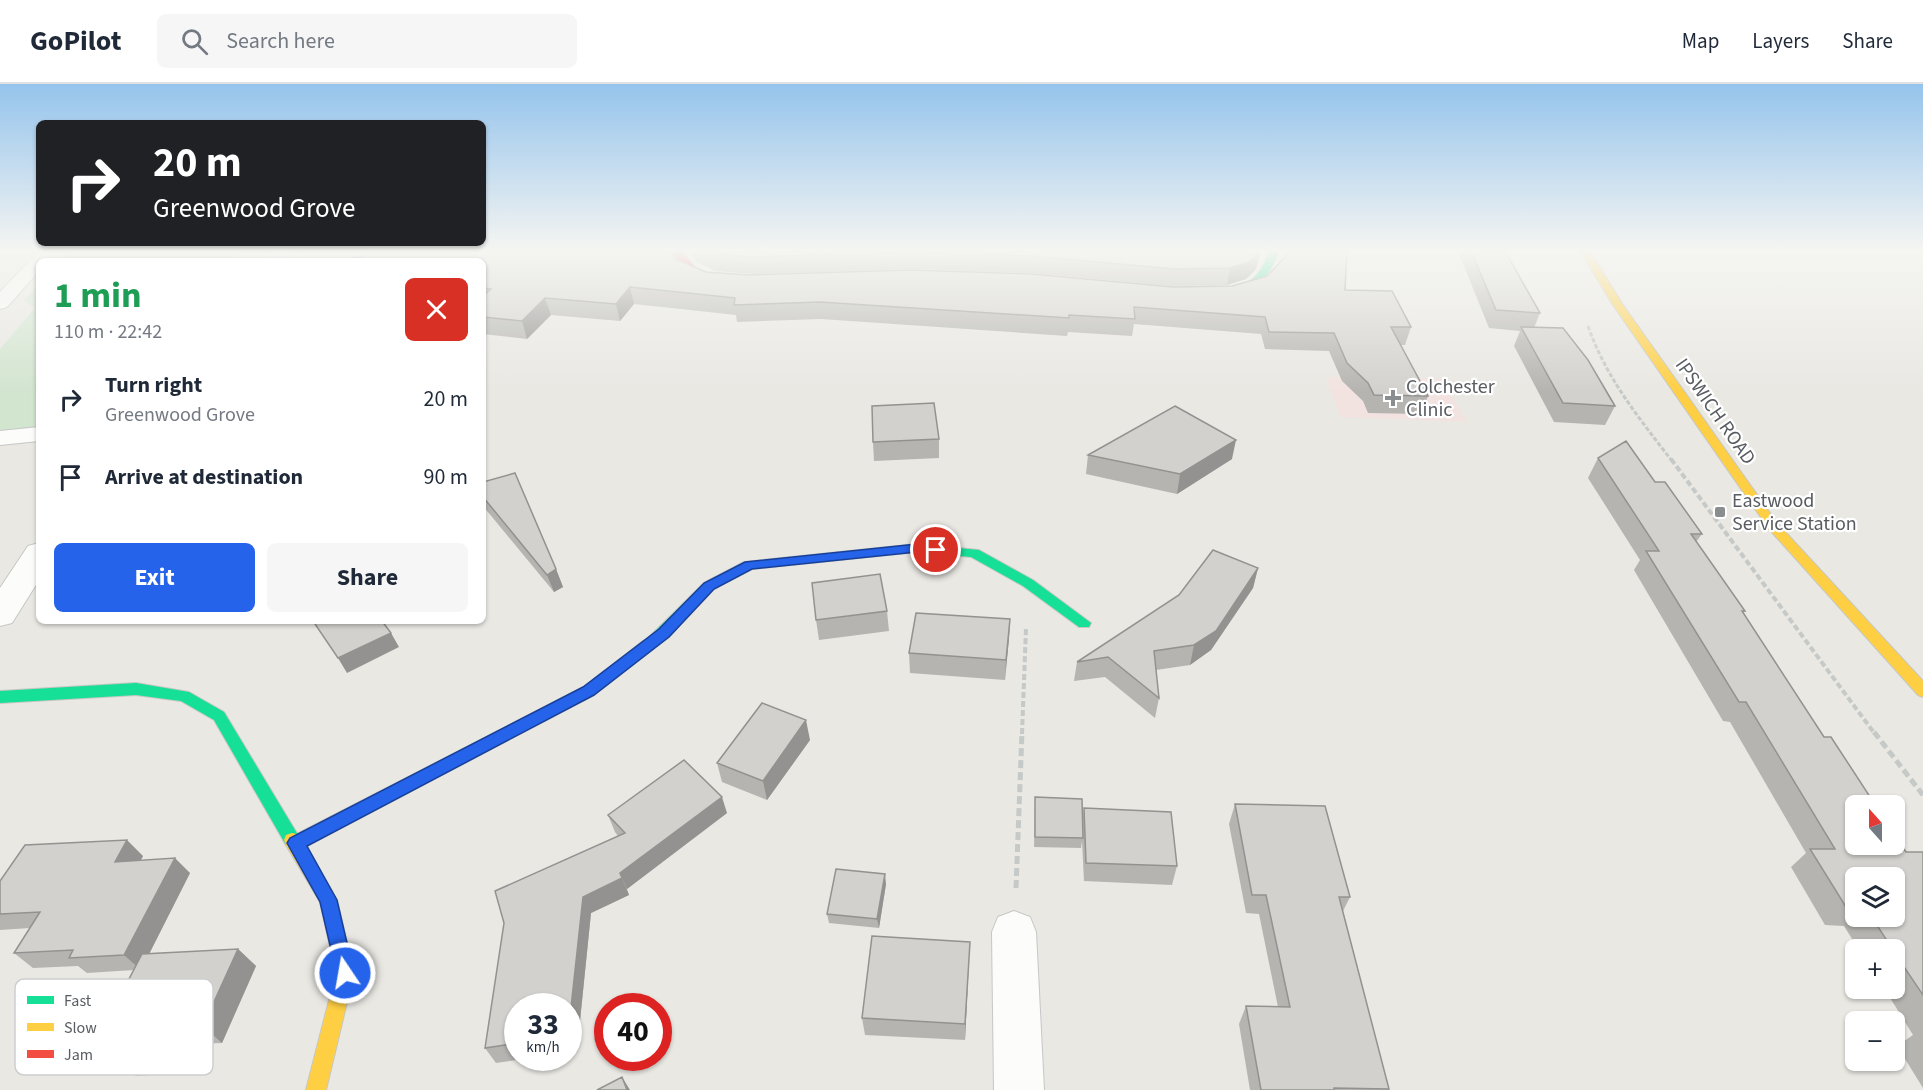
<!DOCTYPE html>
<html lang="en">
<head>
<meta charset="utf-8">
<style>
	body { margin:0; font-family:"Source Sans 3",sans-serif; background:#f6f6f7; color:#1f2937; height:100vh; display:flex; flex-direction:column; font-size:22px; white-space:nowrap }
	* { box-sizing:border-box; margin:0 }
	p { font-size:20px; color:#747a83 }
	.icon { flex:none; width:33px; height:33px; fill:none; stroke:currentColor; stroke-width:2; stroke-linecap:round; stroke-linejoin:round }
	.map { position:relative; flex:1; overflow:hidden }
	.drawer { position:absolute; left:36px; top:174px; width:450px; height:366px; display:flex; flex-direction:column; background:#fff; border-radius:9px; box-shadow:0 2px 4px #0004 }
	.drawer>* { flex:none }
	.top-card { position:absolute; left:36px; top:36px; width:450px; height:126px; border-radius:9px; box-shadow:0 2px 4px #0004; background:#202124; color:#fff; overflow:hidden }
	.needle { width:39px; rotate:339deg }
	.fabs { position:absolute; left:1845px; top:711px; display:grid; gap:12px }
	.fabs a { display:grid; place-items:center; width:60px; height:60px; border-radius:9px; background:#fff; box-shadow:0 2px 4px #0004; font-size:30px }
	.speed { position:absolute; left:504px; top:909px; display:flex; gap:12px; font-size:30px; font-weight:700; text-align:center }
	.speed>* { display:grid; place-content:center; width:78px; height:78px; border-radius:50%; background:#fff; box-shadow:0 2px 4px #0004; line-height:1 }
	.speed small { font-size:15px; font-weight:400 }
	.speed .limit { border:9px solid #d22; background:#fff; color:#111 }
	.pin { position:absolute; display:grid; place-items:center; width:51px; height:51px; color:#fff; margin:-26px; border:3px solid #fff; border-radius:50%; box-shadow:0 2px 6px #0007 }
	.me { position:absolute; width:66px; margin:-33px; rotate:348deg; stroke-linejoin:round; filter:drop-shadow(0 0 4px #0008) }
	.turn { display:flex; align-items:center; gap:21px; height:126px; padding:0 18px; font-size:27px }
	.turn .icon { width:78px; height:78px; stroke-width:2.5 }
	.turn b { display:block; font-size:42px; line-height:51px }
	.round { display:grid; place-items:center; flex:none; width:63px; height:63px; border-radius:9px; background:#f6f6f7 }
	.headline { display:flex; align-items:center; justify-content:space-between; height:102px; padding:0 18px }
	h1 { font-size:36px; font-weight:700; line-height:45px; color:#1e9e55 }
	.cta { display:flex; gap:12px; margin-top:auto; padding:12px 18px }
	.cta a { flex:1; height:69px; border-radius:9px; background:#2563eb; color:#fff; font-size:24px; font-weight:700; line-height:69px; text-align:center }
	.cta a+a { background:#f6f6f7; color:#1f2937 }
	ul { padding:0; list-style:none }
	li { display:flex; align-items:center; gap:18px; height:78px; padding:0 18px }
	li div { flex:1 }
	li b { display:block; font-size:22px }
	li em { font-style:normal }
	header { display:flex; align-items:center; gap:36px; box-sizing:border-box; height:84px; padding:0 30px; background:#fff; border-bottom:2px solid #e0e1e3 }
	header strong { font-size:28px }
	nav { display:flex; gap:33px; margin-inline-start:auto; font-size:21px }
	.search { width:420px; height:54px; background:#f6f6f7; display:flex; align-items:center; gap:15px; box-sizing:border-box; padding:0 21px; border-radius:9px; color:#747a83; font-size:22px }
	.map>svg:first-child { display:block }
</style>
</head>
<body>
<header>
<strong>GoPilot</strong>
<div class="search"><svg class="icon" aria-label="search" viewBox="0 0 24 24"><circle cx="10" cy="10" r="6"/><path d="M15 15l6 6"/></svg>Search here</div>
<nav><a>Map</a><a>Layers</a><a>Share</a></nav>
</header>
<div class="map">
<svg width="1923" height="1006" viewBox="0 0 1923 1006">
	<rect width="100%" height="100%" fill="#e9e8e3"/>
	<path fill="#f2e3e0" d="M1326,293L1441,294L1467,338L1340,333Z"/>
	<path fill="#d2e5cf" d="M69,167H244L227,177H60Z
		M39,200V347L0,351V265L35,224L24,216Z"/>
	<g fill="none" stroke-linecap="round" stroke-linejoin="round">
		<defs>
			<path id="lane" d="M39,167H57L48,177H39V187L7,223L0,225V208Z
				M39,343V357L0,361V347Z"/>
			<path id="street" d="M271,167H297L285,177H259Z
				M39,459V496L12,539L0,542V504L28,462Z
				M1014,827L1030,833L1036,848L1044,1006H994L992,848L998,833Z"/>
			<path id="fast" d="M1269,167H1279C1270,192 1251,216 1222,212V208C1249,202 1260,194 1269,167Z
				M917,460L979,466L1033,496L1091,539L1089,543H1079L1023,502L971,473L917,468L752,485L714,505L669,553L653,565H643L641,561L704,499L744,478Z
				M136,599L189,608L224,628L298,751L300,756L298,761L292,763L286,761L214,636L181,617L136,611L0,619V607Z"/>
			<path id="slow" d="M1580,167H1590L1623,221L1777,439L1923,597V613L1918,611L1769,445L1613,221Z
				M648,556L653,557L655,561L653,565L594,611L305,763L337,816L354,889L326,1006H306L336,889L320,818L286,761L284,756L286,751L292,749L297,750L584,603L643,557Z"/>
			<path id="jam" d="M671,167H681L698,186L726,197L721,200C698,196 685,186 671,167Z"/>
		</defs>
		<use href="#lane" stroke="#c6c7c6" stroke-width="2"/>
		<use href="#street" stroke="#c6c7c6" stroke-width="2"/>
		<use href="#fast" stroke="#c6c7c6" stroke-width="2"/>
		<use href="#slow" stroke="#c6c7c6" stroke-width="2"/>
		<use href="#jam" stroke="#c6c7c6" stroke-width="2"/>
		<path stroke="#c5c9c7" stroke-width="3" stroke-dasharray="4.5 2" stroke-linecap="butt" d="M1588,242C1606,294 1639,334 1672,377"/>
		<path stroke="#c5c9c7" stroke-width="4" stroke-dasharray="6 3" stroke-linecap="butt" d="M1671,375L1875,650
			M1022,650L1026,544"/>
		<path stroke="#c5c9c7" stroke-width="5" stroke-dasharray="8 4" stroke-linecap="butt" d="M1874,648L1923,711
			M1016,804L1022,648"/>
		<use href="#lane" fill="#fcfcfb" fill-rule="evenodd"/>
		<use href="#street" fill="#fcfcfb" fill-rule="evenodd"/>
		<use href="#fast" fill="#16e098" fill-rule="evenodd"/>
		<use href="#slow" fill="#ffcf43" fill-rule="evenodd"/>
		<use href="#jam" fill="#f24e42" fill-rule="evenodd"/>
	</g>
	<path fill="#b5b4b1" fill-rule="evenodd" d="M689,167H1261L1256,185L1246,195L1227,201L1171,202L1030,189L912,185L752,190L715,187L697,178Z
		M1458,167H1505L1540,229L1534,244L1615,322L1605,341L1554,338L1514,262L1520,247L1489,244Z
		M359,174L675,175L706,188L749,191L1173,203L1345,206L1411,243L1405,261H1401L1428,312L1421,330L1368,329L1363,317L1342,297L1329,267L1265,265L1261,250L1134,240L1132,252L1068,248L1067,252L821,235L737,238L736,231L634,220L620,237L551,231L527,255L483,250V177Z
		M939,355V374L874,377L873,358Z
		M1088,371L1232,375L1177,410L1086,390Z
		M1598,374L1655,398L1702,450L1696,458L1745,527L1743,529L1824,653L1906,768H1923V1004L1897,962L1913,951L1884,904H1894V866H1859L1844,842L1825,841L1791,783L1806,769L1730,638L1723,637L1634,486L1640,476L1588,394ZM1856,794L1894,832H1856Z
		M483,398L556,485L563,503L554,508L483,422Z
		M1258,484L1253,504L1211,566L1190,581L1156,586L1159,614L1155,634L1105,593L1074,597L1077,578Z
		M887,527L889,547L819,556L816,536Z
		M1010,535L1005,596L910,589L909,569Z
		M810,656L767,716L722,698L717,679Z
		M1035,713L1082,739L1084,724L1177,782L1172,801L1084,797L1082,757L1081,764L1034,763Z
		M1235,720L1350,813L1343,827L1389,1006H1250L1239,940L1246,922L1278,923L1259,830L1246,829L1229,740Z
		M727,729L627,805L629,811L591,829L577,966L568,967V922H518V974H529L496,979L485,964L618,752L615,748L608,731Z
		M143,772L141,776L190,789L149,870L238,865L256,882L222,959L193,960L179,989L136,992L113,976L120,963L101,949L134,886L87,889L78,882L33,884L14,869L30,844L0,846V797Z
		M886,800L879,844L829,839L827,830Z
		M969,876L965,956L865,951L862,934Z"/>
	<path fill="#939290" d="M1260,167H1261L1256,185L1246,195L1227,201L1230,184Z
		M630,203L634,220L620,237L616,220Z
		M545,214L551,231L527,255L522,237Z
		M1236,356L1232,375L1177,410L1180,390Z
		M1258,484L1253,504L1211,566L1190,581L1194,561Z
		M556,485L563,503L554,508L547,491Z
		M1010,535L1009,555L1005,596L1006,576Z
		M391,549L399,563L347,589L338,574Z
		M806,636L810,656L767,716L763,697Z
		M722,713L727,729L627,805L620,789Z
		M127,756L143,772L131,793L115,778Z
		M175,774L190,789L141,886L124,871Z
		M885,790L886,800L879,844L877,835Z
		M622,794L629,811L591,829L577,966L568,951L583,813Z
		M970,858L969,876L965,956V940Z
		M238,865L256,882L222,959L203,942Z
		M173,943L193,960L179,989L158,973Z
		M622,993L630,1006H627Z"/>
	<path fill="#d2d1ce" stroke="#939290" stroke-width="1.5" d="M368,167H670L675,175L706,188L749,191L911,186L1031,190L1173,203L1232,202L1267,192L1285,173L1287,167H1347L1345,206L1392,207L1411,243H1391L1428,312L1374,311L1368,299L1347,279L1334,249L1269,248L1265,233L1134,223L1135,235L1069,231V234L820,218L734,221L735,214L630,203L616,220L545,214L522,237L483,233V212L491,205L483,204V177H350L355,173L359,174Z
		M705,167H1260L1249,178L1230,184L1174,185L1031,172L911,168L750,173L712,170Z
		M1471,167H1505L1540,229L1496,226Z
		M1521,243L1563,244L1588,276L1615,322L1563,319Z
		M934,319L939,355L873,358L872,322Z
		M1175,322L1236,356L1180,390L1088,371Z
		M1626,357L1655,398H1665L1702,450H1691L1745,527H1742L1824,653H1831L1876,722H1856V760H1894V750L1906,768H1923V911L1894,868V866H1893L1871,832H1894V794H1856V823H1846L1810,765H1835L1746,618H1739L1646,467H1659L1598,374Z
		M515,389L556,485L547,491L483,413V398Z
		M1213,466L1258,484L1216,547L1194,561L1154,567L1159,614L1108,573L1077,578L1179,511Z
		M880,490L887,527L816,536L812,499Z
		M916,529L1010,535L1006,576L909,569Z
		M313,537H382L391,549L338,574Z
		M762,619L806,636L763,697L717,679Z
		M684,676L722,713L620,789L622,794L583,813L568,951V922H518V959L485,964L504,839L495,807L625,749L608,731Z
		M1035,713L1082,715L1083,754L1035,753Z
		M1235,720L1325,722L1350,813H1339L1389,1005L1334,1004V1006H1261L1246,922L1290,923L1266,811H1252Z
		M1084,724L1171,728L1177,782L1086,779Z
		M127,756L115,778L175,774L124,871L69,874L73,866L14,869L40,828L0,830V797L25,761Z
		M836,785L885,790L877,835L827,830Z
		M872,852L970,858L965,940L862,934Z
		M238,865L203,942L173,943L158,973L113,976L128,947L101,949L142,870Z
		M622,993L627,1006H597Z"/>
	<linearGradient id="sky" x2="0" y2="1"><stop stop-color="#95c4ec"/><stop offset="0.54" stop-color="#f5f5f2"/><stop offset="1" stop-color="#f5f5f2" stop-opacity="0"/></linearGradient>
	<rect width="1923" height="308" fill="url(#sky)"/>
	<path fill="#2563eb" stroke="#184099" stroke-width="1.5" d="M917,460L936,461L943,466L936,470L917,468L752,485L714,505L669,553L594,611L307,762L337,816L354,889L351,896L345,898L338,896L320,818L287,759L290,754L583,603L659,545L704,499L745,478Z"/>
	<g fill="#8b8e8e" stroke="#fff" stroke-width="2">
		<path d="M1390 305h6v6h6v6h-6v6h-6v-6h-6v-6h6z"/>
		<rect x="1714" y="422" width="12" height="12" rx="3"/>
	</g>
	<g text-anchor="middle" stroke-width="4.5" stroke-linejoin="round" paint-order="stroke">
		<g font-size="20" fill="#595d61" stroke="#fff" text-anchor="start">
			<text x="1406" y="309">Colchester<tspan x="1406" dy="23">Clinic</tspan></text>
			<text x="1732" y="423">Eastwood<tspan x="1732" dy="23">Service Station</tspan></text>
		</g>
		<g font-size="20" fill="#595d61" stroke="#fff">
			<text transform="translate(1716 327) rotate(55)" y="7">IPSWICH ROAD</text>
		</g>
	</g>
	<rect x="15" y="895" width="198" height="96" rx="9" fill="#fff" stroke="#cdced0" stroke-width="1.5"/>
	<rect x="27" y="912" width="27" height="8" fill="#16e098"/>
	<rect x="27" y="939" width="27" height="8" fill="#ffcf43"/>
	<rect x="27" y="966" width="27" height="8" fill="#f24e42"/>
	<g font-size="16" fill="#595d61">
		<text x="64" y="922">Fast</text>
		<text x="64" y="949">Slow</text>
		<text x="64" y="976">Jam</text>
	</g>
</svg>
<div class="fabs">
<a><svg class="needle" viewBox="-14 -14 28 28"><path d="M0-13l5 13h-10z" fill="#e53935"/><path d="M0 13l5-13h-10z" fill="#747a83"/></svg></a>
<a><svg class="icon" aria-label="layers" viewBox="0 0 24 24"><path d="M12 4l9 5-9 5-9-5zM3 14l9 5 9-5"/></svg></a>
<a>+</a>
<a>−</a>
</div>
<div class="speed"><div>33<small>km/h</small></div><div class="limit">40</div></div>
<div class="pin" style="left:936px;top:466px;background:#d93025"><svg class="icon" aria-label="arrive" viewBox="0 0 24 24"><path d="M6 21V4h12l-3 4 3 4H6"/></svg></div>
<svg class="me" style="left:345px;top:889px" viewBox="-20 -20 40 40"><circle r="17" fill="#2563eb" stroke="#fff" stroke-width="3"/><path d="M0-11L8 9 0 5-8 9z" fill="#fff"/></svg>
<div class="top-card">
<div class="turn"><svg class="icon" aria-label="right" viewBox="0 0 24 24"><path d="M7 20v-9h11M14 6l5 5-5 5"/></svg><div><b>20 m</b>Greenwood Grove</div></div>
</div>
<section class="drawer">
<div class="headline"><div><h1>1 min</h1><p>110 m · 22:42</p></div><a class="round" style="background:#d93025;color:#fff"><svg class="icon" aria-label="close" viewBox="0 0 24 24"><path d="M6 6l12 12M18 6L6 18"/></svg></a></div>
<ul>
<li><svg class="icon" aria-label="right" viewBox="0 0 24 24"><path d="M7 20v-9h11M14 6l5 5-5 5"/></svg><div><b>Turn right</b><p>Greenwood Grove</p></div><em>20 m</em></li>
<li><svg class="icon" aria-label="arrive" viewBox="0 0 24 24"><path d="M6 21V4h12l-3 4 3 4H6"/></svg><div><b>Arrive at destination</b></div><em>90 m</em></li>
</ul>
<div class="cta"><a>Exit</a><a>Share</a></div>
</section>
</div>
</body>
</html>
